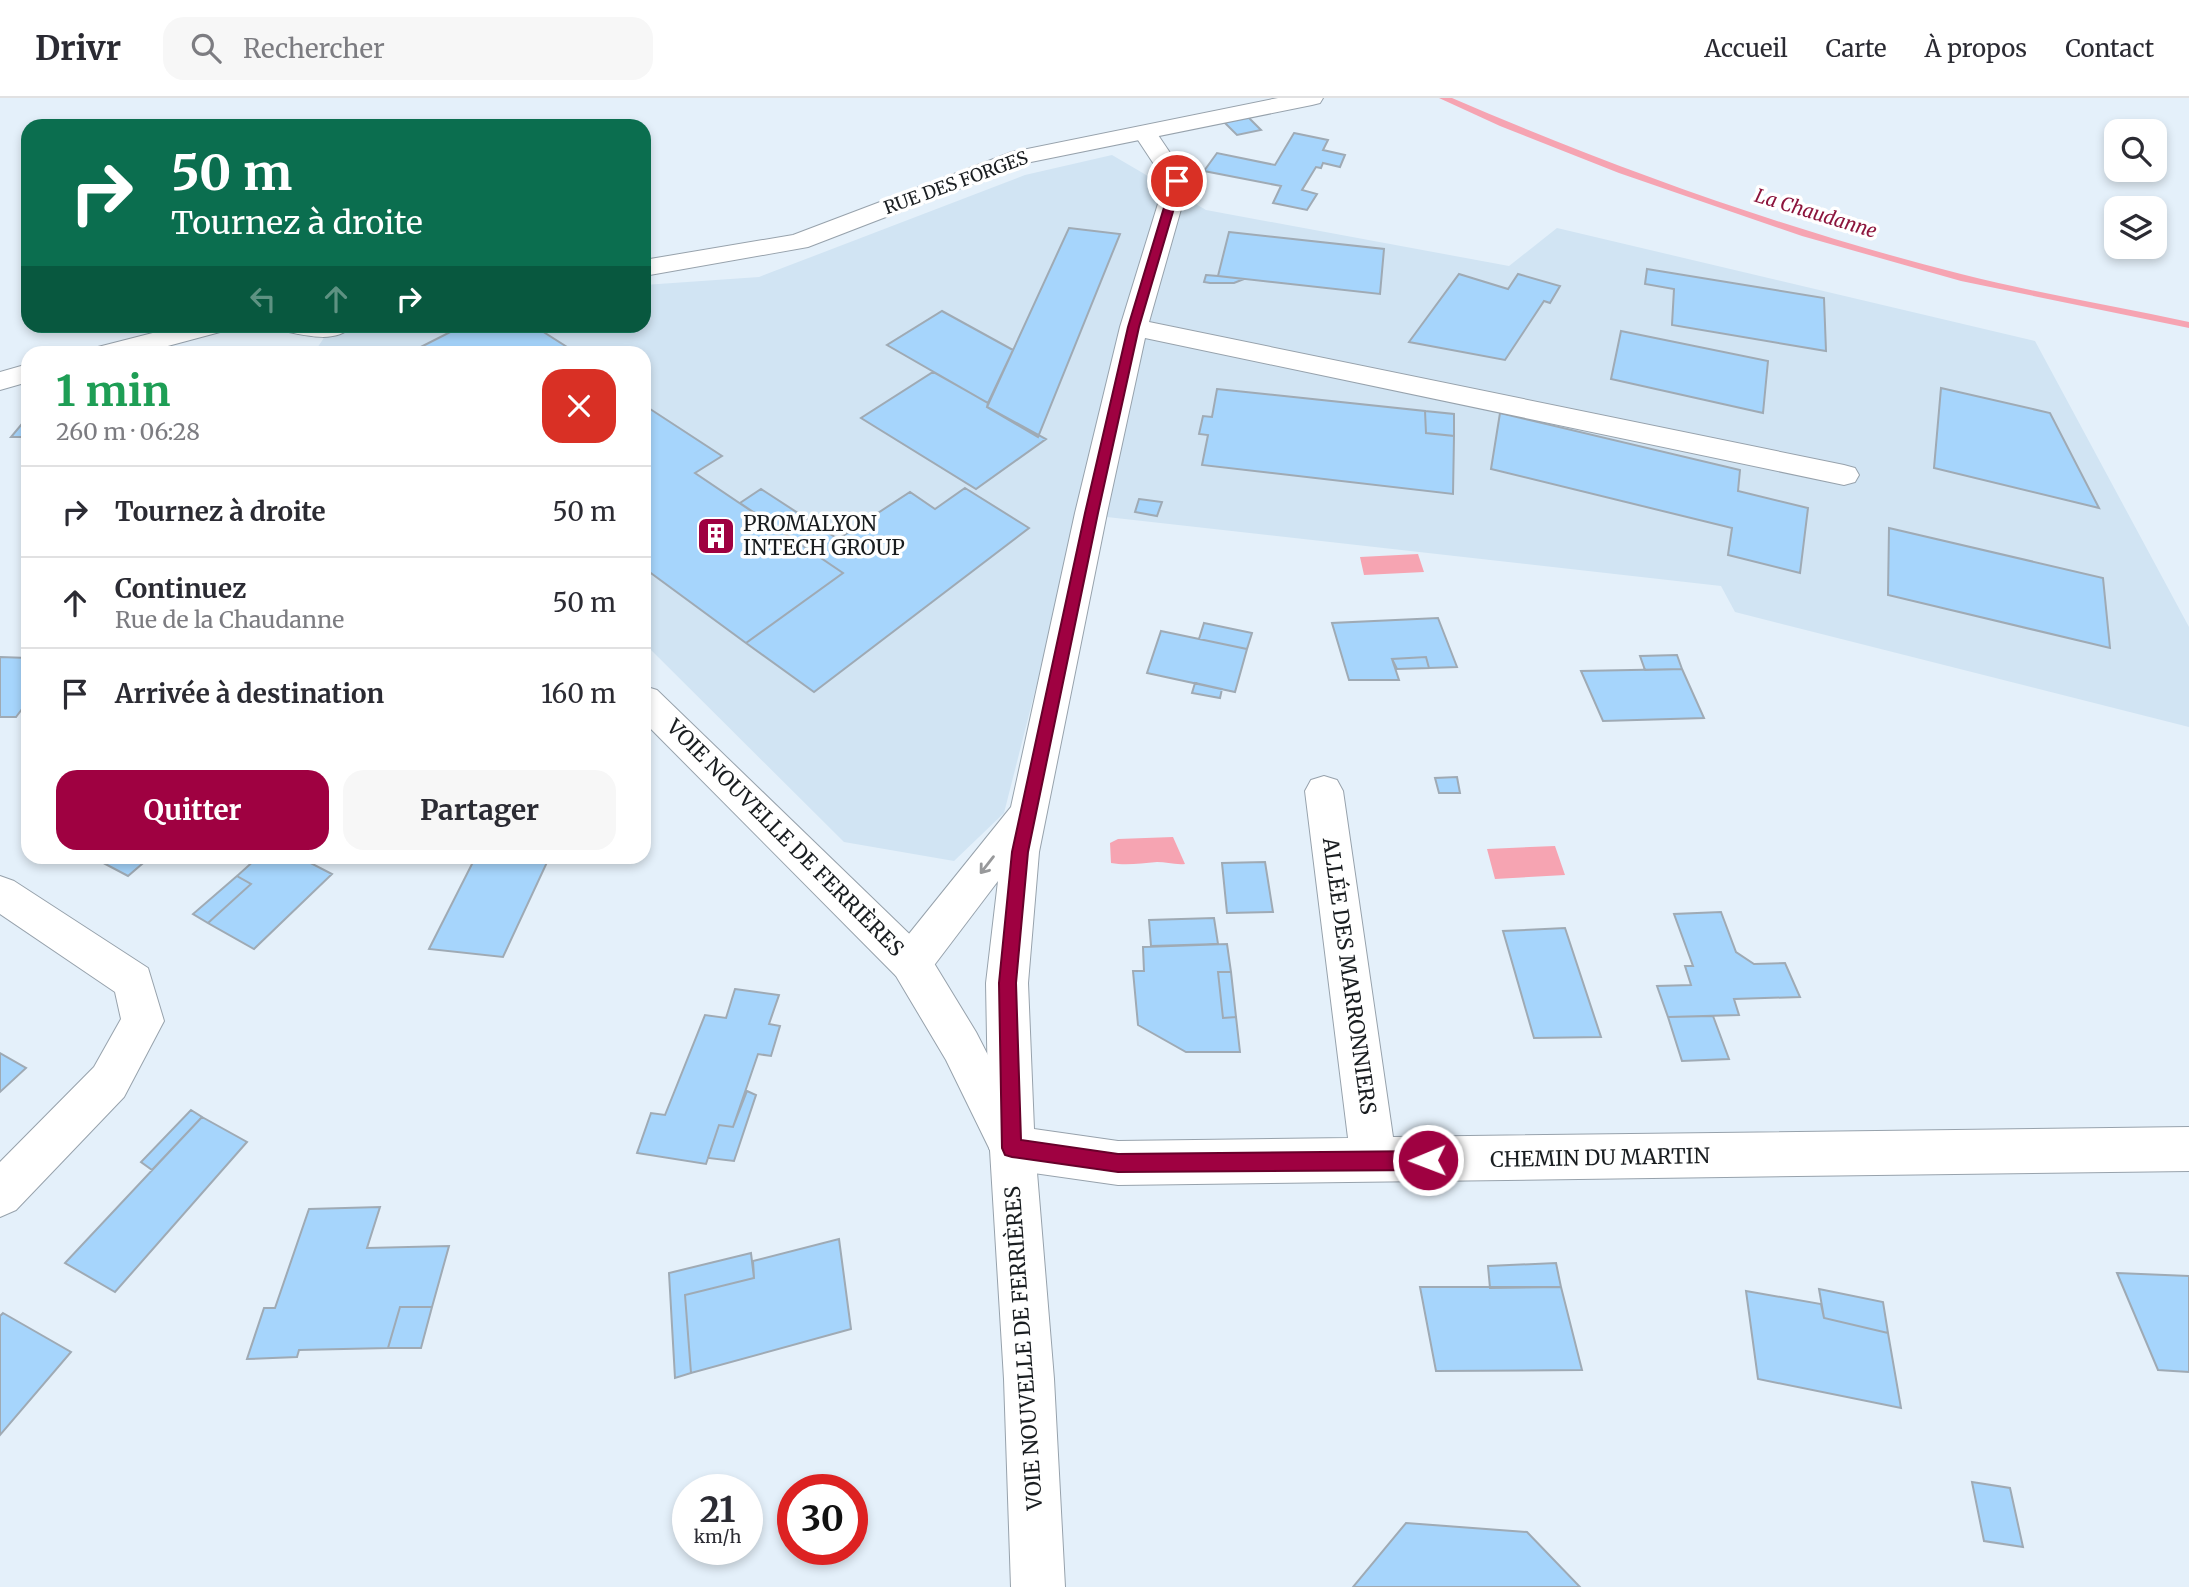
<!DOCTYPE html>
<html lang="fr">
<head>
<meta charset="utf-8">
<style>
	body { margin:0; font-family:Merriweather,serif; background:#f7f7f7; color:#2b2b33; height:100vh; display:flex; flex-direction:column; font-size:26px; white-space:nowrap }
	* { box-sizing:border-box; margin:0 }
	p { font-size:23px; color:#7c7c81 }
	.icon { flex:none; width:38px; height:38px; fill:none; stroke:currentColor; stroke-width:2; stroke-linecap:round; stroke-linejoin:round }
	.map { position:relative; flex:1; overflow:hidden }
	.panel { position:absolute; left:21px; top:248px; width:630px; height:518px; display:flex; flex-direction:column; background:#fff; border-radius:21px; box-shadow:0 4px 10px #0003 }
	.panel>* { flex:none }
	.hud { position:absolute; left:21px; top:21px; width:630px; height:214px; border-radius:21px; box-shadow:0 4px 10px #0003; background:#0b6e4f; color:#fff; overflow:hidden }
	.controls { position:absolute; left:2104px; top:21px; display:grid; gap:14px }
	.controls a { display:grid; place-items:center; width:63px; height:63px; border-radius:14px; background:#fff; box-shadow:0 4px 10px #0003; font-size:35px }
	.speed { position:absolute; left:672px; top:1376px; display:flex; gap:14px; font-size:35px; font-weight:700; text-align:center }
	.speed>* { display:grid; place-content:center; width:91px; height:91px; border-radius:50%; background:#fff; box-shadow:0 4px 10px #0003; line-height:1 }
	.speed small { font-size:18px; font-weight:400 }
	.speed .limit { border:10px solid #d22; background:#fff; color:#111 }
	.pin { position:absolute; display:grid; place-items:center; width:60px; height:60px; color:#fff; margin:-30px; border:4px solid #fff; border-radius:50%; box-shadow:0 2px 7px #0007 }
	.me { position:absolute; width:77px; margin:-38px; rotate:269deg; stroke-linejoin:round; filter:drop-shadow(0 0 5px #0008) }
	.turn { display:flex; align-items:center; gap:24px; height:147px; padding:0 35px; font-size:32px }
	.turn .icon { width:91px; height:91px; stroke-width:2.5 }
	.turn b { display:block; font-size:49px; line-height:60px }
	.lanes { display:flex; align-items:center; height:66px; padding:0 35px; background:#0003; justify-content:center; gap:35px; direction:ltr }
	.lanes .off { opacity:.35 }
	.round { display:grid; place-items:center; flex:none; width:74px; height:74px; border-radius:21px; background:#f7f7f7 }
	.overview { display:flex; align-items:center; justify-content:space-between; height:119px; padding:0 35px }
	h1 { font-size:42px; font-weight:700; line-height:52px; color:#1e9e55 }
	.button { display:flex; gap:14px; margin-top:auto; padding:14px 35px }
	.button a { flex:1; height:80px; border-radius:21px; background:#9f0141; color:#fff; font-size:28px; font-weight:700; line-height:80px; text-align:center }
	.button a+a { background:#f7f7f7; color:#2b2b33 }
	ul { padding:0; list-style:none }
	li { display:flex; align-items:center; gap:21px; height:91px; padding:0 35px; border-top:2px solid #e1e1e2 }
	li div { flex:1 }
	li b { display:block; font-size:26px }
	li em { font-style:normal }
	header { display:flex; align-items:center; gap:42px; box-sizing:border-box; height:98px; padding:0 35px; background:#fff; border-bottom:2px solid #e1e1e2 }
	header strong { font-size:33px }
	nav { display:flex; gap:38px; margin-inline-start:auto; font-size:24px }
	.search { width:490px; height:63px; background:#f7f7f7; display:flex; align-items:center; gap:18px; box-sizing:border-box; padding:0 24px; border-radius:21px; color:#7c7c81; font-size:26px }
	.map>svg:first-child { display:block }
</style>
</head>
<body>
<header>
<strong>Drivr</strong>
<div class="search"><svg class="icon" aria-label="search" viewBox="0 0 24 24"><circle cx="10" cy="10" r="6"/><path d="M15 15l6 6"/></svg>Rechercher</div>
<nav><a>Accueil</a><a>Carte</a><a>À propos</a><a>Contact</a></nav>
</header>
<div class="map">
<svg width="2189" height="1489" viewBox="0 0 2189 1489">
	<rect width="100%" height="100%" fill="#e4f0fa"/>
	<path fill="#d1e4f3" d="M1112,57L1206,112L1509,168L1557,130L2035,243L2189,529V629L1735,514L1721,488L1080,416L1004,715L954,763L844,744L644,545V256H313L332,228H644V187L759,179L1025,77Z"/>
	<path fill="#f6a4b2" d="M1418,456L1424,474L1364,477L1360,459Z
		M1173,739L1185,766C1175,767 1166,764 1157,764C1141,765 1127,768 1111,765L1110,745L1118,741Z
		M1555,748L1565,777L1495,781L1487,751Z"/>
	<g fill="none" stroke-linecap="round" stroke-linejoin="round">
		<path fill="#f6a4b2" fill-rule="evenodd" d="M1439,0H1452C1617,71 1787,132 1961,176C2036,195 2113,208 2189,224V230L1961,183L1802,138L1619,75L1500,28Z"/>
	</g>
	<path fill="#a6d5fc" stroke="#9faab4" stroke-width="2" d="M1246,17L1261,32L1237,37L1222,22Z
		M1294,35L1328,42L1323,52L1345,57L1340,69L1323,65L1321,70L1316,69L1302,92L1317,96L1307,112L1273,105L1281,88L1204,73L1217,55L1275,67Z
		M1069,130L1120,136L1038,339L987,309Z
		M1229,134L1384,151L1380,196L1218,178Z
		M1647,171L1824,200L1826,253L1672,227L1674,191L1645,186Z
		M1459,176L1508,191L1518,176L1560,188L1550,205L1544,203L1505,262L1409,244Z
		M1206,177L1218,178L1244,181L1234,185H1210L1204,184Z
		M942,213L1013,252L988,305L887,247Z
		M462,228H534L578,256H407Z
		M1621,233L1768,263L1763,315L1611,281Z
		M933,274L988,305L987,309L1046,341L976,391L861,320Z
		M1941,290L2050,315L2099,410L1934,370Z
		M1217,291L1425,313L1426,335L1454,338L1453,396L1202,367L1208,337L1199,336L1203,318L1212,319Z
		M644,307L722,358L695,375L843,475L746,545L644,470Z
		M1425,313L1454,316V338L1426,335Z
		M1500,315L1740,372L1738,393L1808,410L1800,475L1728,457L1732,430L1491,371Z
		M26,321L28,339H11Z
		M965,390L1029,430L814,594L746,545L843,475L740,405L761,391L838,441L910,394L935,411Z
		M1139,401L1162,404L1157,418L1135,414Z
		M1889,430L2103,480L2110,550L1888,497Z
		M1438,520L1457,569L1429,570L1426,559L1392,561L1399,582H1349L1332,525Z
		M1204,525L1252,535L1247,551L1199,541Z
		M1161,533L1247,551L1235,594L1147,575Z
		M1677,557L1682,571L1645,572L1640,558Z
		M0,559L28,560V603L16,619H0Z
		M1426,559L1429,570L1397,571L1392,561Z
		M1682,571L1704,620L1603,623L1581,573Z
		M1195,585L1222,591L1220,600L1192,595Z
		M1457,679L1460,695H1439L1435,680Z
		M94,760H149L128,778Z
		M257,760H301L332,776L254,851L208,825L251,786L237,778Z
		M475,760H549L503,859L429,851Z
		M1265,764L1273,814L1227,815L1222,765Z
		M237,778L251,786L208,825L193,816Z
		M1721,814L1736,854L1754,866L1785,865L1800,899L1734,901L1739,917L1668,919L1657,888L1691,887L1685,868H1693L1674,816Z
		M1214,820L1218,846L1151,848L1149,822Z
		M1565,830L1601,939L1534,940L1503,833Z
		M1227,846L1231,874H1218L1223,920L1236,919L1240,954H1186L1138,927L1133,873H1144L1143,849Z
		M1218,874H1231L1236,919L1223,920Z
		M735,891L779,897L769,926L780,928L771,958L758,956L733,1029L719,1027L706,1066L637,1055L651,1015L665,1017L705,917L726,920Z
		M1713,918L1729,961L1682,963L1668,919Z
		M0,955L26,970L0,994Z
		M747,993L756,997L734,1063L708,1060L719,1027L733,1029Z
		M191,1012L202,1019L152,1072L141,1064Z
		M202,1019L247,1044L115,1194L65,1165Z
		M380,1109L367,1150L449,1148L432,1209H400L388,1250L299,1252L297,1259L247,1261L264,1210H275L309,1111Z
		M839,1141L851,1231L691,1275L685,1197L754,1180L753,1163Z
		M751,1155L754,1180L685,1197L691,1275L675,1280L669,1175Z
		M1556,1165L1561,1189L1490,1190L1488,1168Z
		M2117,1175L2189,1178V1274L2158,1272Z
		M1420,1189H1561L1582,1272L1436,1273Z
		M1819,1191L1883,1204L1888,1235L1824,1220Z
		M1746,1193L1821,1206L1824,1220L1888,1235L1901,1310L1758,1281Z
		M400,1209H432L421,1250H388Z
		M3,1215L71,1254L0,1337V1218Z
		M1972,1384L2010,1390L2023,1449L1984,1443Z
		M1406,1425L1527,1434L1580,1489H1353Z"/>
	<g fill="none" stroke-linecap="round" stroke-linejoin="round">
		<defs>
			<path id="street" d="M1146,29L1154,31L1189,83L1149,224L1844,367L1855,370L1859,377L1855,384L1844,387L1145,240L1107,415L1039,754L1028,885L1034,1031L1118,1043L1348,1040L1305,693L1311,682L1324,678L1337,682L1343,693L1393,1039L2189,1029V1073L1118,1087L1012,1072L996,1065L989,1050L986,885L998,783L926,878L911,883L896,878L890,865L896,852L1011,709L1075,415L1120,229L1165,83L1134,36L1138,31Z
				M0,778L14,783L148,870L164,923L124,999L16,1112L0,1119V1064L94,969L121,921L115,894L0,816Z"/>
			<path id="secondary" d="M1278,0H1323L1320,5L1312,7L1026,65L808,149L644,178V162L793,137L1012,54Z
				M180,228H224L220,234L138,256H90L94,250Z
				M285,228H351C339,245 307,238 289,234Z
				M28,266V284L0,292V274Z
				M644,588L657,592L926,852L976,934L1028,1035L1035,1050L1054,1281L1065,1489H1011L1004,1281L990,1052L946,962L896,878L644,624Z"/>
		</defs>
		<use href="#street" stroke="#97a2ac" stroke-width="2"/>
		<use href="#secondary" stroke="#97a2ac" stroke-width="2"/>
		<use href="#street" fill="#fff" fill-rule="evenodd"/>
		<use href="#secondary" fill="#fff" fill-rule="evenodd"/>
	</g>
	<defs><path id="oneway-shaft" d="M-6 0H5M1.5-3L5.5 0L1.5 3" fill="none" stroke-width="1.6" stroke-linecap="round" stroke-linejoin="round" transform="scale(1.75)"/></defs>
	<use stroke="#98999b" href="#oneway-shaft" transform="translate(987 767) rotate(128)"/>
	<path fill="#9f0141" stroke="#67012a" stroke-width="2" d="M1177,80L1182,83L1139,229L1098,415L1028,754L1016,885L1021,1042L1118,1056L1428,1053L1435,1056L1438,1062L1435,1069L1428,1072L1118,1074L1012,1059L1005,1057L1002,1050L999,885L1012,754L1085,415L1128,229L1172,83Z"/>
	<defs>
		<symbol id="building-square" viewBox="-11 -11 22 22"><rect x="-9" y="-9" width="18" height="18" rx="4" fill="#9f0141" stroke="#fff"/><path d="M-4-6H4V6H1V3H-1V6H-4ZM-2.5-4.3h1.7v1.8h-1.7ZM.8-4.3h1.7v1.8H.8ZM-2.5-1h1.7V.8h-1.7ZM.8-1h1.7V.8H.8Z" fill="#fff"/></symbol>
	</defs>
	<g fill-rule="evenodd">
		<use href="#building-square" x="694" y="416" width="44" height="44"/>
	</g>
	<g text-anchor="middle" stroke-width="7" stroke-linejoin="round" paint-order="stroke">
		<g font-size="18" fill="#191d20" stroke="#fff">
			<text transform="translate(956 85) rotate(-20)" y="6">RUE DES FORGES</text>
		</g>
		<g font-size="19" font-style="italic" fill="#8c143c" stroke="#fff">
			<text transform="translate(1816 115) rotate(17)" y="7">La Chaudanne</text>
		</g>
		<g font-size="21" fill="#191d20" stroke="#fff" text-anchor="start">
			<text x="743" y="433">PROMALYON<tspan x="743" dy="24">INTECH GROUP</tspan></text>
		</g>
		<g font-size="21" fill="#191d20" stroke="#fff">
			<text transform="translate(785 740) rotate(45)" y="7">VOIE NOUVELLE DE FERRIÈRES</text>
			<text transform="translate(1349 878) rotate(82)" y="7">ALLÉE DES MARRONNIERS</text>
			<text transform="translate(1600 1060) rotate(-1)" y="7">CHEMIN DU MARTIN</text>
			<text transform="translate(1024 1250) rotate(-94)" y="7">VOIE NOUVELLE DE FERRIÈRES</text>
		</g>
	</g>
</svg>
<div class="controls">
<a><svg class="icon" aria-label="search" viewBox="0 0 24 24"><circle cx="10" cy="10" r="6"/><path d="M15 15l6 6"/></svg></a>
<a><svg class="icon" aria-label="layers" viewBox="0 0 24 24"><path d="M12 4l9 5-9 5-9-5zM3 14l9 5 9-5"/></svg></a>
</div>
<div class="speed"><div>21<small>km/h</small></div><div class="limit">30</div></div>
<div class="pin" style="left:1177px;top:83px;background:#d93025"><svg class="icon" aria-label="arrive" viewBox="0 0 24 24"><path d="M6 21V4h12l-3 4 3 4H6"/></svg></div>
<svg class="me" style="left:1428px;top:1062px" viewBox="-20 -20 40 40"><circle r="17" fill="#9f0141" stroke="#fff" stroke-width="3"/><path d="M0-11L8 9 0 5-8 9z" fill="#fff"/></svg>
<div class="hud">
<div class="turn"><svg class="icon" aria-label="right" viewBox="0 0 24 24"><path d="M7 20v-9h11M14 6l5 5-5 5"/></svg><div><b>50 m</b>Tournez à droite</div></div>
<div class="lanes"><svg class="icon off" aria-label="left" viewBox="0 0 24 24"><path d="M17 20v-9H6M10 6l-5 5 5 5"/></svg><svg class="icon off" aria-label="ahead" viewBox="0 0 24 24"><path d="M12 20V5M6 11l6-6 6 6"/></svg><svg class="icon" aria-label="right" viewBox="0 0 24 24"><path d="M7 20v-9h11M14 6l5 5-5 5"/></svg></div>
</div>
<section class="panel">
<div class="overview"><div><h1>1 min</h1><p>260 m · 06:28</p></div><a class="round" style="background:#d93025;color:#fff"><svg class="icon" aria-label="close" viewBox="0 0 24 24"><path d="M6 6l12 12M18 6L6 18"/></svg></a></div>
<ul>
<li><svg class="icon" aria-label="right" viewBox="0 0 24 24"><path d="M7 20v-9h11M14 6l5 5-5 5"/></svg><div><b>Tournez à droite</b></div><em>50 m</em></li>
<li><svg class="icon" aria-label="ahead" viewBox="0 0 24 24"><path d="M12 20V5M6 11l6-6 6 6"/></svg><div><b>Continuez</b><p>Rue de la Chaudanne</p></div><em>50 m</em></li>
<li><svg class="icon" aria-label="arrive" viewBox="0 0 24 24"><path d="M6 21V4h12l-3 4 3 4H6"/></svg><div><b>Arrivée à destination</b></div><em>160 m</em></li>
</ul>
<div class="button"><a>Quitter</a><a>Partager</a></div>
</section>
</div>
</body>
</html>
